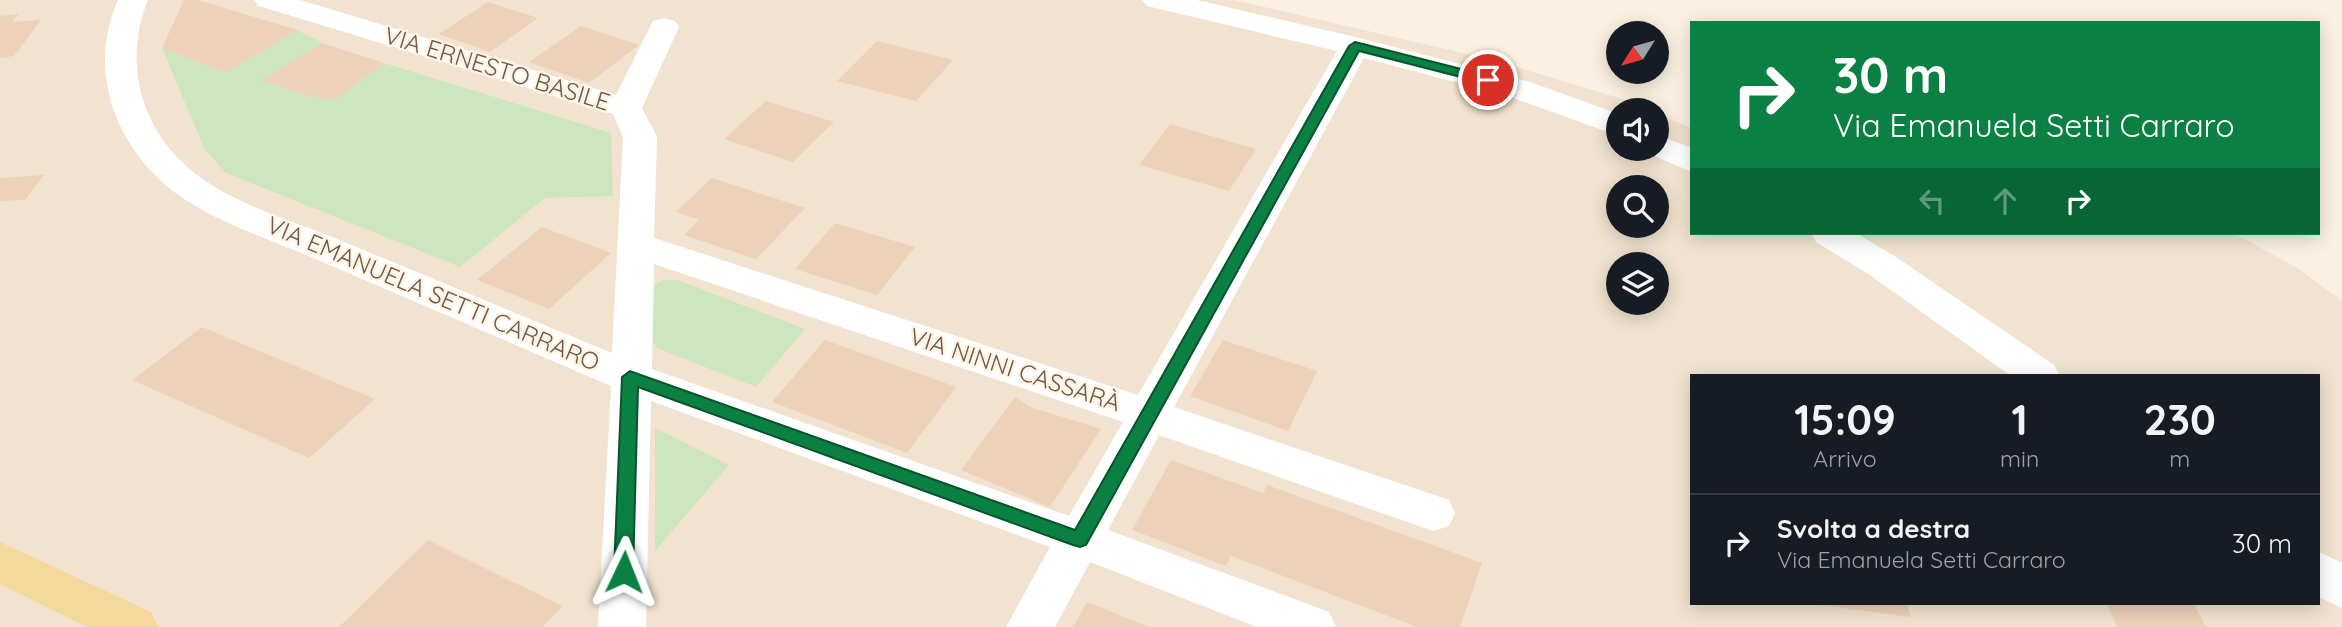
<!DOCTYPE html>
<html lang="it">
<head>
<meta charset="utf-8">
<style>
	body { margin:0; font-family:Quicksand,sans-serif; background:#242831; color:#f1f3f6; height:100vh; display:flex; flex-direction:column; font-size:26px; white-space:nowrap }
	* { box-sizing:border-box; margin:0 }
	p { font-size:23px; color:#9ea1a6 }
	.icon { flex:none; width:38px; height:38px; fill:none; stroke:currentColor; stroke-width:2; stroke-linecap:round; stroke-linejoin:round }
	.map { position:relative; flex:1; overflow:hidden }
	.side { position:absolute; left:1690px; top:374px; width:630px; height:231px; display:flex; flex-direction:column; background:#171b24; border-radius:0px; box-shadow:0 4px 18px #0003 }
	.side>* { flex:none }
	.guide { position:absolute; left:1690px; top:21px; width:630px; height:214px; border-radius:0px; box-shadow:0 4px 18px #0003; background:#0b8043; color:#fff; overflow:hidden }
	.needle { width:46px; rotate:233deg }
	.controls { position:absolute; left:1606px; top:21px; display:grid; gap:14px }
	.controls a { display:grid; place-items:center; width:63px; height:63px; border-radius:50%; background:#171b24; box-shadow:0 4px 18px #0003; font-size:35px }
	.pin { position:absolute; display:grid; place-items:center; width:60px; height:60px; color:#fff; margin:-30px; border:4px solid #fff; border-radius:50%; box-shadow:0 2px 7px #0007 }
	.me { position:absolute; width:77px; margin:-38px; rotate:2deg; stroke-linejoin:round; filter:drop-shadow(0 0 5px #0008) }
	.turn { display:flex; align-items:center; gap:24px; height:147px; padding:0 28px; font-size:32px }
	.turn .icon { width:91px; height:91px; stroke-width:2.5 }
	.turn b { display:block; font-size:49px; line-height:60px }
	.lanes { display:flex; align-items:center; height:66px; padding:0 28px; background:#0003; justify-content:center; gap:35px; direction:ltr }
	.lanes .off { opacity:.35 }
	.eta { display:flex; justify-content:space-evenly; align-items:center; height:119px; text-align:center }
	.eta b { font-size:42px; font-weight:700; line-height:49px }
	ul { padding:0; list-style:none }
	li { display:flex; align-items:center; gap:21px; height:98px; padding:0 28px; border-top:2px solid #363941 }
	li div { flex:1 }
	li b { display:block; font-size:26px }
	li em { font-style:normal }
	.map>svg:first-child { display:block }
</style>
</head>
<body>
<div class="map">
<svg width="2342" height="627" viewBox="0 0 2342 627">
	<rect width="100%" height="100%" fill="#faf1e0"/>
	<path fill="#f1e3cf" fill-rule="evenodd" d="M0,0H1234L1493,60L1622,99L1648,110H1619V149H1657V114L1692,128V233H2233L2296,267L2342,301V627H0ZM1619,187H1657V226H1619ZM1619,264H1657V303H1619ZM1692,376H2319V604H1692Z"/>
	<path fill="#cee6c0" d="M297,30L322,43L263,80L309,96L335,99L384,63L611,133L613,196L545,198L460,267L226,173L204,148L162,48L226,73Z
		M663,280H677L805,329L756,387L657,348L646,329L655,285Z
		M655,428L729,465L655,551Z"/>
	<path fill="#eed1b9" d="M184,0H198L297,30L226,73L162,48Z
		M488,2L538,18L490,52L439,34Z
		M19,14L12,22L41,20L14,56L0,58V16Z
		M581,26L639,45L589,83L529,62Z
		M877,41L953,60L916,101L837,81Z
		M322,43L384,63L335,100L309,96L262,80Z
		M766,101L834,122L793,162L724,139Z
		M1170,124L1256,149L1229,191L1139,165Z
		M44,175L25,200L0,201V178Z
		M712,178L805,208L756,259L684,235L699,220L676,212Z
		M835,223L915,247L877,295L795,269Z
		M542,227L611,253L549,309L477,280Z
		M202,327L375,399L309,458L132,380Z
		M825,340L956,387L907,453L772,402Z
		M1223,340L1317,371L1288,431L1190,396Z
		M1015,397L1030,407L1101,429L1050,507L961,470Z
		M1171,460L1263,493L1267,485L1482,563L1460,627H1417L1231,556L1226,566L1132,530Z
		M428,540L562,606L543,627H339Z
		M1087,602L1117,614L1149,627H1073Z
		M1819,604H1907L1911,617L1819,605Z
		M2107,604H2194L2206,627H2117Z"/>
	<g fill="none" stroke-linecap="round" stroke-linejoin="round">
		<path fill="#fff" fill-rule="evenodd" d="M118,0H148C125,56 137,118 181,161C221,201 286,218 337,239C429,277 520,315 612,353L623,137L613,114L259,6L254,0H300L616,95L653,21L664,18L675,21L679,27L642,108L657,137L654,238L1138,395L1337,51L1147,6L1142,0H1197L1355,37L1530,82L1619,114V136L1508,96L1364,58L1174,407L1449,500L1455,513L1449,526L1433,531L1159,435L1108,530L1329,612L1336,627H1257L1090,562L1055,627H1006L1050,547L651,401L646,627H598L611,386C513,344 416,302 318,260C266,237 201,219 159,179C109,131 90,63 118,0ZM654,264L1123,422L1069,516L652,369Z
			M1657,135L1692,148V172L1645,152L1643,149H1657Z
			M1811,233H1856L1896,257L2054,365L2060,376H2011L1870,275L1816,242Z
			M2319,552L2342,563V608L2319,597Z"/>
		<path fill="#f5d89c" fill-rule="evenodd" d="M0,542L151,612L158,627H87L0,584Z"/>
	</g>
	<path fill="#0b8043" stroke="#07532c" stroke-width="2" d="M1355,42L1493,77L1495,80L1488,84L1359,51L1086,545L1080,547L1073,545L638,387L633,572L631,578L624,580L617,578L614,572L622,377L630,371L1075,530L1349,46Z"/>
	<g text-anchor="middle" stroke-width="5" stroke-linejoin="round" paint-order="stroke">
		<g font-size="24" fill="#6f5849" stroke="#fef5e5">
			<text transform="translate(497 69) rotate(17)" y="8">VIA ERNESTO BASILE</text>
			<text transform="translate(433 294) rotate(23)" y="8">VIA EMANUELA SETTI CARRARO</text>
			<text transform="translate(1015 370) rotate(18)" y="8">VIA NINNI CASSARÀ</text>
		</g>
	</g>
</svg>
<div class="controls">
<a><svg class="needle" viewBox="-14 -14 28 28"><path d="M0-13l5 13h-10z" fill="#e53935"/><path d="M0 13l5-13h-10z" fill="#9ea1a6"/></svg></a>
<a><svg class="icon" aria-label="sound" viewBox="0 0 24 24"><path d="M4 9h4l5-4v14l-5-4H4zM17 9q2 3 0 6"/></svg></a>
<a><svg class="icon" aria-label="search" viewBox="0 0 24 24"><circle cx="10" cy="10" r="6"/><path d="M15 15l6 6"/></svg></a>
<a><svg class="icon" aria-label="layers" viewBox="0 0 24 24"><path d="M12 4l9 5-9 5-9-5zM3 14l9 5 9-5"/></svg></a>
</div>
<div class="pin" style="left:1488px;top:80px;background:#d93025"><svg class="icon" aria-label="arrive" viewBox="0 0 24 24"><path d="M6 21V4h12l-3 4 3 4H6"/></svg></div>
<svg class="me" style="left:624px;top:572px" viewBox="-20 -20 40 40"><path d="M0-17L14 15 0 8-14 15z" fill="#0b8043" stroke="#fff" stroke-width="4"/></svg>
<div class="guide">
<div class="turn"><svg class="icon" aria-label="right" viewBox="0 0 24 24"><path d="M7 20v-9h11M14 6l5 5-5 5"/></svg><div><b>30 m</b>Via Emanuela Setti Carraro</div></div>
<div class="lanes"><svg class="icon off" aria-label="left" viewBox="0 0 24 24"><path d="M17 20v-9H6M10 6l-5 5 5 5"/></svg><svg class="icon off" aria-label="ahead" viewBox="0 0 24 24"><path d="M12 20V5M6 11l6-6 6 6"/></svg><svg class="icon" aria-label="right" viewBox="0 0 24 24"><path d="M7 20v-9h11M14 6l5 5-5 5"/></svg></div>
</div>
<section class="side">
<div class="eta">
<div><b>15:09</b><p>Arrivo</p></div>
<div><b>1</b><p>min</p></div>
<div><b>230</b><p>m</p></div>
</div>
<ul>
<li><svg class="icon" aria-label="right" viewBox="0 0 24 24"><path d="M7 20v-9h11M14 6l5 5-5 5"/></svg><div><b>Svolta a destra</b><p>Via Emanuela Setti Carraro</p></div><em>30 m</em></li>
</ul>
</section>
</div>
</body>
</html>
